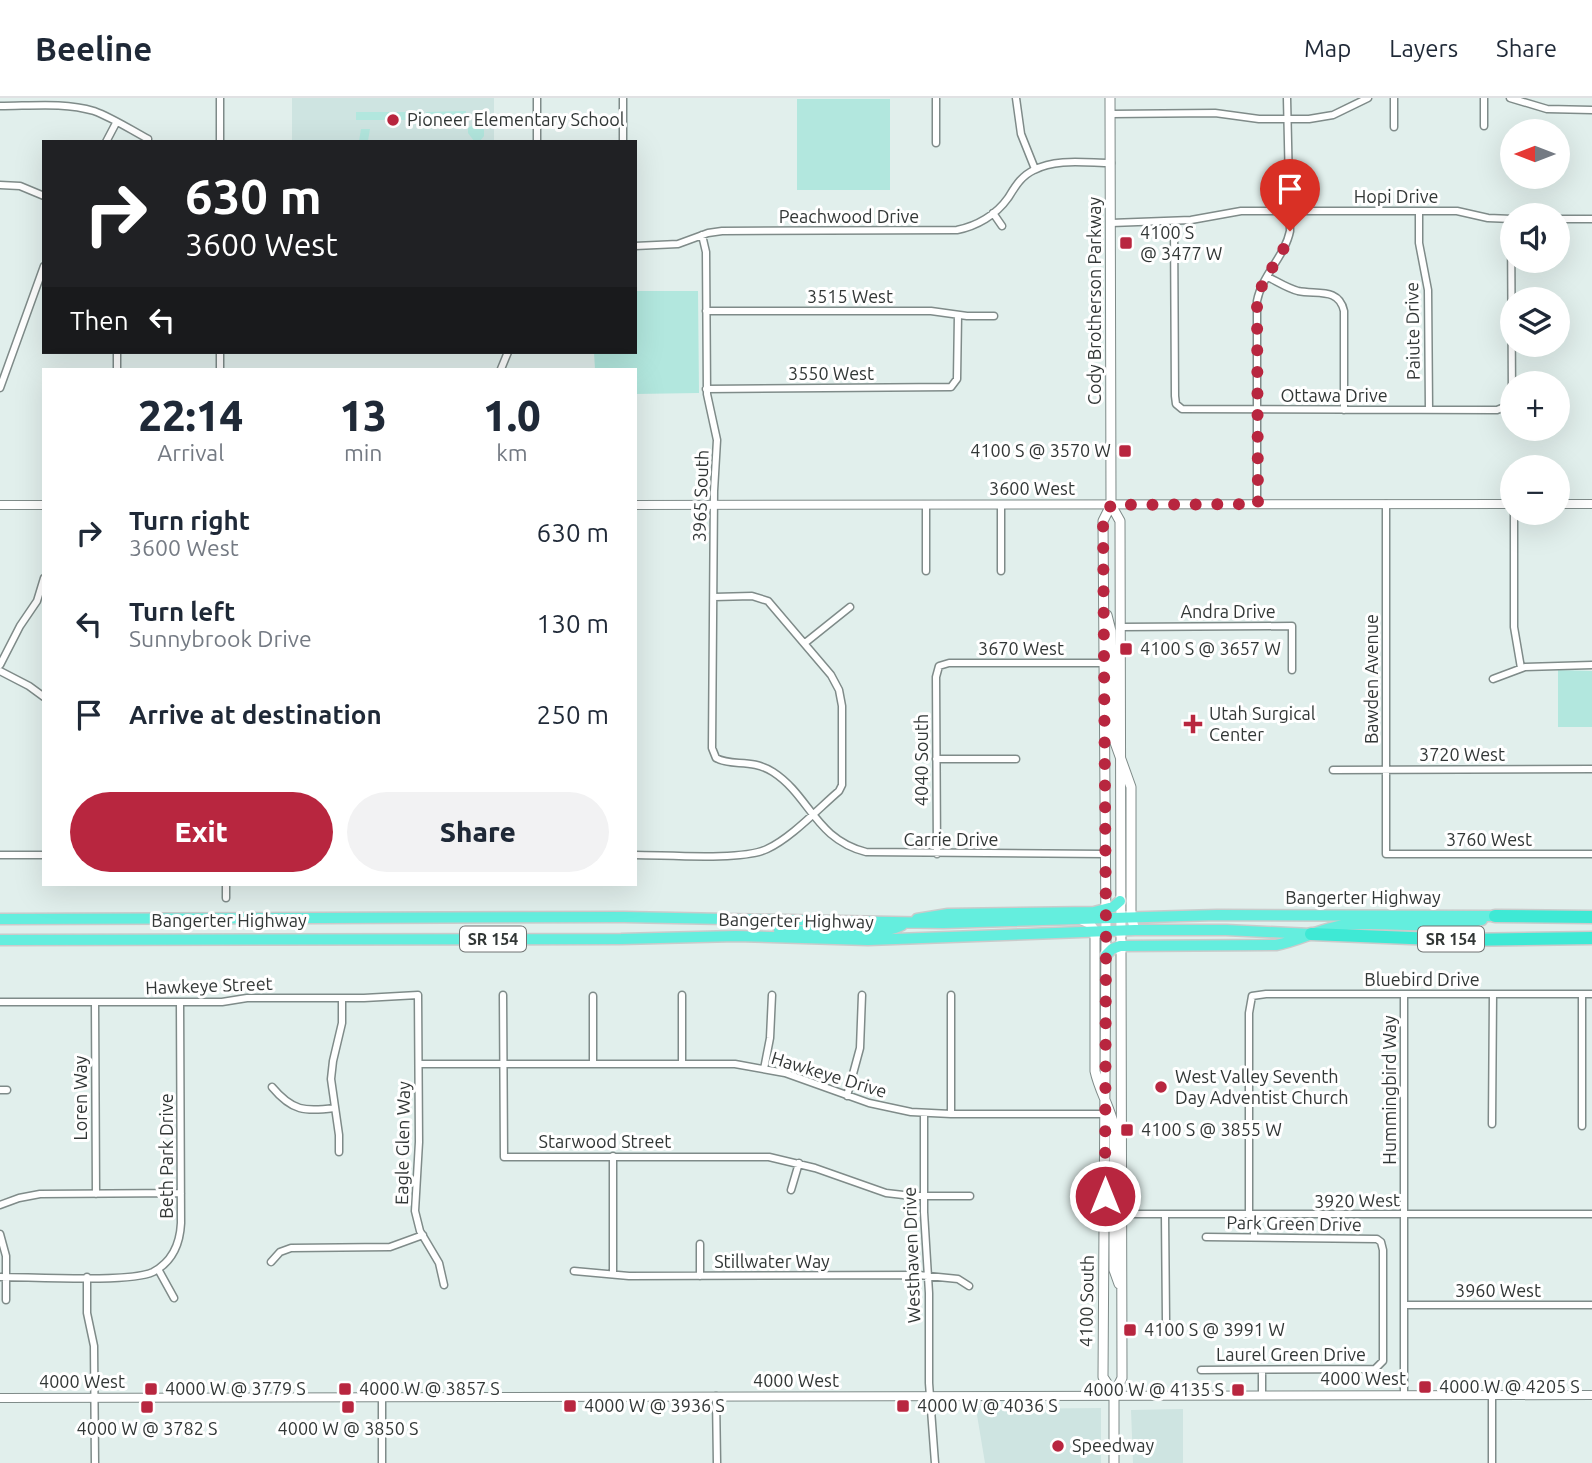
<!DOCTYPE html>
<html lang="en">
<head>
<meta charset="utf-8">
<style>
	body { margin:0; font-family:Ubuntu,sans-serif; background:#f2f2f3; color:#1f2937; height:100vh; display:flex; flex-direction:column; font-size:26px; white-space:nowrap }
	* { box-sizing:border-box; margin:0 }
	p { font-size:23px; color:#747a83 }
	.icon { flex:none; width:38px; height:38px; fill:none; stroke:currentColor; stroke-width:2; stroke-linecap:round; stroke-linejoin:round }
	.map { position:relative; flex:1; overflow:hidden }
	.sheet { position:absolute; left:42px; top:270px; width:595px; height:518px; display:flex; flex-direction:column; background:#fff; border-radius:0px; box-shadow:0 7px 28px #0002 }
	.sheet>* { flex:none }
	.top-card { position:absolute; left:42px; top:42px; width:595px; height:214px; border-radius:0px; box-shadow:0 7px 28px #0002; background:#202124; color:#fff; overflow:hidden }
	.needle { width:46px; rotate:270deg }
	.tools { position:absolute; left:1500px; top:21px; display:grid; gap:14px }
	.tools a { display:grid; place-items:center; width:70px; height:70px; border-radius:50%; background:#fff; box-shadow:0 7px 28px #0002; font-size:35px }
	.pin { position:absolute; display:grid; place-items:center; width:60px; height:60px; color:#fff; margin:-72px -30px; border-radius:50% 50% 50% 0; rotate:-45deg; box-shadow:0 0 7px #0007 }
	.pin .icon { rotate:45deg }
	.me { position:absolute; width:77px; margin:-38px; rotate:0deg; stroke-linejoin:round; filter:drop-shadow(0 0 5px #0008) }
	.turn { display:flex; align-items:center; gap:24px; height:147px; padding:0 28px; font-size:32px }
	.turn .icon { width:91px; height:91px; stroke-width:2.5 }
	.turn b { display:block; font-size:49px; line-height:60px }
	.then { display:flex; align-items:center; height:66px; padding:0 28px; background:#0003; gap:14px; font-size:26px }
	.eta { display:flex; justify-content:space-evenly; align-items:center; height:119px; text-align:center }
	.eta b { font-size:42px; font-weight:800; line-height:49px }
	.button { display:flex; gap:14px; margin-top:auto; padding:14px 28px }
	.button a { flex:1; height:80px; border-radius:42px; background:#b8263f; color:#fff; font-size:28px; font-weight:800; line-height:80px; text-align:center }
	.button a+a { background:#f2f2f3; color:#1f2937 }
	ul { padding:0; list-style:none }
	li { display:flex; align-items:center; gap:21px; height:91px; padding:0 28px }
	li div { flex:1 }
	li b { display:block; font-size:26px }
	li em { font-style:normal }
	header { display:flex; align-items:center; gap:42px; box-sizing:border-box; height:98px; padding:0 35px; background:#fff; border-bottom:2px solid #e0e1e3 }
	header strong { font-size:33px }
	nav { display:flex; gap:38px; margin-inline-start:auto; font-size:24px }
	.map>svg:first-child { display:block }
</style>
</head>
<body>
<header>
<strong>Beeline</strong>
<nav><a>Map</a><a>Layers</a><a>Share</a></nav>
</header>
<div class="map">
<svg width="1592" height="1365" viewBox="0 0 1592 1365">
	<rect width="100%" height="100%" fill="#e1efec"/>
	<path fill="#cee4e1" d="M292,0H494V44H292Z
		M1101,1310V1365H985L976,1311Z
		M1183,1311V1365H1133L1131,1312Z"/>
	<path fill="#b2e7de" d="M797,1H890V92H797Z
		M466,13L465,22H426V14Z
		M356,14H416V22H356Z
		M473,27L484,30V38L480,43L493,44H353L359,43L361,31H370L368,43H474L468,35V30Z
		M635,193H698L699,295L635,296V271H595L594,254H635Z
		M1558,572L1592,573V629H1558Z"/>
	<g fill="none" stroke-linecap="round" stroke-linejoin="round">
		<defs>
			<path id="minor" d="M220,0V44
				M537,0V44
				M623,0V44
				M936,0V45
				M1016,0L1021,36L1035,71
				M1394,0V29
				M1510,0L1547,11L1592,12
				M0,8C31,8 64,4 94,13C113,20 131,32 148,41
				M1111,16L1215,15L1259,21H1309L1333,17L1368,0
				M1484,28V0
				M106,44L116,25
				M0,87L20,88L44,98
				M1419,113V145L1428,192L1429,312
				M993,115L1002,128
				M1558,121H1592
				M1174,123L1175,298L1176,306L1182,311L1497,312L1507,308L1512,299L1511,121
				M1111,125L1191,122L1241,113H1457L1488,120L1512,121
				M702,137L706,154L707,296L717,342L714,393L712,650L716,660C732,669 751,660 773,674C810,698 815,741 866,754L1105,756
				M635,148L678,146L708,135L722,133L957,132C977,128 996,117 1008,100C1015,89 1021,78 1034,72C1056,60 1087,65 1111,65
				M1268,179C1278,184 1287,190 1298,193C1316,197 1339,189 1344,213V312
				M706,213H931L967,218H994
				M117,254V271
				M220,254V271
				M501,271L508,254
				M0,290L44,168
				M706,291L951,289L957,281L958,217
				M1257,406V203C1262,177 1285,158 1290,133L1287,0
				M1386,406V756H1592
				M926,407V473
				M1001,407V473
				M1514,415V529L1521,570
				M1121,529L1292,528V572
				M805,545L850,509
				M0,567L20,528L37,503L44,480
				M0,573L29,588L44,599
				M1493,581L1525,569L1592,567
				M936,661H1016
				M1333,672L1592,671
				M937,756L936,579L939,568L949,565H1104
				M0,757H44
				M635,757C666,757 742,763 767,751C791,740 818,711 839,693L842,687V608L839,592L831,577L768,503L752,498L714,499
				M226,786V800
				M1582,896V1028
				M503,897L504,1059H769L815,1070L886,1095L912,1098H970
				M951,897V1016
				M593,898V965
				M0,904H222L247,900H364L418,897L419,1044L415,1113L420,1133L439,1165L444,1187
				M95,904L96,1096
				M682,965V897
				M419,966H735L785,975L869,1005L911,1014L951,1016H1105
				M764,971L770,940L772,897
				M272,989C292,1013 305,1014 334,1010
				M0,992H7
				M847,998L860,950L862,897
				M924,1016V1114L929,1195V1285L935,1365
				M1492,1026L1493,896
				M339,1054V1037L331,981L333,963L342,925V900
				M613,1058V1176
				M791,1092L799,1065
				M0,1107L19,1100L40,1096L181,1095
				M1122,1116H1592
				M1165,1117L1166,1222
				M1249,1117V915L1252,898L1266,896H1592
				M0,1136L6,1158V1202
				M1254,1139V1117
				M271,1164L280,1154L291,1150L390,1149L423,1137
				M158,1171L174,1200
				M574,1173L629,1178L918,1177L958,1181L969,1188
				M700,1178V1146
				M0,1179C31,1179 130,1185 153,1174C172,1164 180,1146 181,1125L180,904
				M87,1179V1215L94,1248L95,1365
				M1404,1207H1592
				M1201,1272L1375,1271L1383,1263V1152L1381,1144L1377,1141L1206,1139
				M1262,1272V1297
				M1404,1297V896
				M1492,1297V1365
				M716,1298L717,1365
				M382,1365V1299"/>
			<path id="tertiary" d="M1558,406H1592
				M0,407H44
				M635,407L1512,406
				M0,1300L1592,1297"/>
			<path id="secondary" d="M1110,0L1111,407L1103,423L1106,833L1103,1279L1114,1296
				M1111,407L1120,423C1121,708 1121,994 1122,1280L1114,1296V1365
				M1107,517L1111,533L1113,639L1131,689V819L1135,832
				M1082,822L1089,825L1095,833V973C1099,992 1110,1009 1114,1028V1172L1119,1186"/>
			<path id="trunk" d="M0,821L624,819L943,825L1217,817L1495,818
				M917,821L948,816L1094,814L1113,809L1120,803
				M779,832C808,833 878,840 902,827
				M0,842L621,841L736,838L868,842L1135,832H1226L1311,836
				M1106,857L1112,851L1120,848L1276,847C1299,843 1321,830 1345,827C1390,823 1437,833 1482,822"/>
			<path id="motorway" d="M1495,818L1592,819
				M1311,836L1460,842L1592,840"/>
		</defs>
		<use href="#minor" stroke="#7f8b89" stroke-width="9"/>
		<use href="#tertiary" stroke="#7f8b89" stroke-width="10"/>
		<use href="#secondary" stroke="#7f8b89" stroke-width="11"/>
		<use href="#trunk" stroke="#cacbcb" stroke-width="13"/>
		<use href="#motorway" stroke="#cacbcb" stroke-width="15"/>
		<use href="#minor" stroke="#fff" stroke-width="6"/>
		<use href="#tertiary" stroke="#fff" stroke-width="8"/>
		<use href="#secondary" stroke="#fff" stroke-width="9"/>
		<use href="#trunk" stroke="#64eede" stroke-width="10"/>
		<use href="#motorway" stroke="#3ee9d5" stroke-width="12"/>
	</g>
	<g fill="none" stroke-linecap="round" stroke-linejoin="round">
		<path stroke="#b8263f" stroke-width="12" stroke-dasharray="0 21.6" d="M1105,1098L1106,833L1103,423L1111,407L1258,406L1257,203C1262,177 1285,158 1290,133"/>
	</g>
	<g fill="#b8263f" stroke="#fff" stroke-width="2.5">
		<circle cx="393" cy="22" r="7"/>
		<rect x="1119" y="138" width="14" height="14" rx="3.5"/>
		<rect x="1118" y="346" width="14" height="14" rx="3.5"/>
		<rect x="1119" y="544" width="14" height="14" rx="3.5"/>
		<path d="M1189.5 615.5h7v7h7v7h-7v7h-7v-7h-7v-7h7z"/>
		<circle cx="1161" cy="989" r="7"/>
		<rect x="1120" y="1025" width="14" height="14" rx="3.5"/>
		<rect x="1123" y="1225" width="14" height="14" rx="3.5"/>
		<rect x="1418" y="1282" width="14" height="14" rx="3.5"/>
		<rect x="144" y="1284" width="14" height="14" rx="3.5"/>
		<rect x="338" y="1284" width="14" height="14" rx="3.5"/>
		<rect x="1231" y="1285" width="14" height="14" rx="3.5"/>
		<rect x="563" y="1301" width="14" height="14" rx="3.5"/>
		<rect x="896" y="1301" width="14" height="14" rx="3.5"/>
		<rect x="140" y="1302" width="14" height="14" rx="3.5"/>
		<rect x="341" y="1302" width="14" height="14" rx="3.5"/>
		<circle cx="1058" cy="1348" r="7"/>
	</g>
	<g text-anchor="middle" stroke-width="6" stroke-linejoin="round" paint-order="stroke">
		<g fill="#fff" stroke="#707372" stroke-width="2">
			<rect x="460" y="828.5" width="66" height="25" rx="5"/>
			<rect x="1418" y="828.5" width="66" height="25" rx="5"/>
		</g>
		<g font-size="16" font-weight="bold" fill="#323736">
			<text x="493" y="847">SR 154</text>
			<text x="1451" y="847">SR 154</text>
		</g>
		<g font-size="18" fill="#323736" stroke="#fff" text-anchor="start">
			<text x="407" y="28">Pioneer Elementary School</text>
			<text x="1140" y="141">4100 S<tspan x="1140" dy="21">@ 3477 W</tspan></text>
			<text x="1111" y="359" text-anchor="end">4100 S @ 3570 W</text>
			<text x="1140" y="557">4100 S @ 3657 W</text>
			<text x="1209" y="622">Utah Surgical<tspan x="1209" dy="21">Center</tspan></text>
			<text x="1175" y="985">West Valley Seventh<tspan x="1175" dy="21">Day Adventist Church</tspan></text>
			<text x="1141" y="1038">4100 S @ 3855 W</text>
			<text x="1144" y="1238">4100 S @ 3991 W</text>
			<text x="1439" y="1295">4000 W @ 4205 S</text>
			<text x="165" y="1297">4000 W @ 3779 S</text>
			<text x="359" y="1297">4000 W @ 3857 S</text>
			<text x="1224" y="1298" text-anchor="end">4000 W @ 4135 S</text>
			<text x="584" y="1314">4000 W @ 3936 S</text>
			<text x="917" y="1314">4000 W @ 4036 S</text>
			<text x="147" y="1337" text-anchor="middle">4000 W @ 3782 S</text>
			<text x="348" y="1337" text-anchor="middle">4000 W @ 3850 S</text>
			<text x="1072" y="1354">Speedway</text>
		</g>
		<g font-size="18" fill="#323736" stroke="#fff">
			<text x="1396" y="105">Hopi Drive</text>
			<text x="849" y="125">Peachwood Drive</text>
			<text x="850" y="205">3515 West</text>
			<text transform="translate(1095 203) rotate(-90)" y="6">Cody Brotherson Parkway</text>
			<text transform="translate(1413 233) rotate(-91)" y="6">Paiute Drive</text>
			<text x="831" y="282">3550 West</text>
			<text x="1334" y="304">Ottawa Drive</text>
			<text x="1032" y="397">3600 West</text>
			<text transform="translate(701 398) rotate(-88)" y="6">3965 South</text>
			<text x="1228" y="520">Andra Drive</text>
			<text x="1021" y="557">3670 West</text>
			<text transform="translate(1372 581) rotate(-90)" y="6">Bawden Avenue</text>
			<text x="1462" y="663">3720 West</text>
			<text transform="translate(922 662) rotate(-90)" y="6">4040 South</text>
			<text x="951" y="748">Carrie Drive</text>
			<text x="1489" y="748">3760 West</text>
			<text x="1363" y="806">Bangerter Highway</text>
			<text x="229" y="829">Bangerter Highway</text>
			<text transform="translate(796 823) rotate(1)" y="6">Bangerter Highway</text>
			<text x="1422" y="888">Bluebird Drive</text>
			<text transform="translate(209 888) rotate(-2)" y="6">Hawkeye Street</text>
			<text transform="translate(829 977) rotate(17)" y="6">Hawkeye Drive</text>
			<text transform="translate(1390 992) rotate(-90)" y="6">Hummingbird Way</text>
			<text transform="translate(81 1000) rotate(-90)" y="6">Loren Way</text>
			<text x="605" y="1050">Starwood Street</text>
			<text transform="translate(403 1045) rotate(-89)" y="6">Eagle Glen Way</text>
			<text transform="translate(167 1058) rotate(-90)" y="6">Beth Park Drive</text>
			<text transform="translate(1357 1103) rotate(-1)" y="6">3920 West</text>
			<text transform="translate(1294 1126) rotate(1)" y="6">Park Green Drive</text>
			<text transform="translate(912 1157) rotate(-92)" y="6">Westhaven Drive</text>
			<text x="772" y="1170">Stillwater Way</text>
			<text x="1498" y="1199">3960 West</text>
			<text transform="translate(1087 1203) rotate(-89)" y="6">4100 South</text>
			<text x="1291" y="1263">Laurel Green Drive</text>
			<text x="1363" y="1287">4000 West</text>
			<text x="796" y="1289">4000 West</text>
			<text x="82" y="1290">4000 West</text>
		</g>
	</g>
</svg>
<div class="tools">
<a><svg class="needle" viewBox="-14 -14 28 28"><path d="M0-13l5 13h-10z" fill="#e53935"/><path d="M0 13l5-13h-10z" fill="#747a83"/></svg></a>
<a><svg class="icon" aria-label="sound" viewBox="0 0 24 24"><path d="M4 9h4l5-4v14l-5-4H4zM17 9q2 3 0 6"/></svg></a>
<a><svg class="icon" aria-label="layers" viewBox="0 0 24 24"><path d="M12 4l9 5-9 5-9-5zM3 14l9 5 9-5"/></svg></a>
<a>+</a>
<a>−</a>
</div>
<div class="pin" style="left:1290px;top:133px;background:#d93025"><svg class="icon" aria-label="arrive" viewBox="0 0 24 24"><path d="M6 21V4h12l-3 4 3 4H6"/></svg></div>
<svg class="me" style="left:1105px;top:1098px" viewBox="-20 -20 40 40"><circle r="17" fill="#b8263f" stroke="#fff" stroke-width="3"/><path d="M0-11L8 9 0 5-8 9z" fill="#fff"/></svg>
<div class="top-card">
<div class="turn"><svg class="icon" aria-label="right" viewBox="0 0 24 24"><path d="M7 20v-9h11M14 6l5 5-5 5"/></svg><div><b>630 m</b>3600 West</div></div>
<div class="then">Then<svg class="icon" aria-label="left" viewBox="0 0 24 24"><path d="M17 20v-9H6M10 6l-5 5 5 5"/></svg></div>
</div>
<section class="sheet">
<div class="eta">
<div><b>22:14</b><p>Arrival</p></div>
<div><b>13</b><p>min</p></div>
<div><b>1.0</b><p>km</p></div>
</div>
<ul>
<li><svg class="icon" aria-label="right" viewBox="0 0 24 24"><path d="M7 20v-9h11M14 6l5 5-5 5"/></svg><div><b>Turn right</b><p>3600 West</p></div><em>630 m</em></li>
<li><svg class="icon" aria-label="left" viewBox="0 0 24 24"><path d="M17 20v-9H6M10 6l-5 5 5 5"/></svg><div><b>Turn left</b><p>Sunnybrook Drive</p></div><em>130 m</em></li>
<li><svg class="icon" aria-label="arrive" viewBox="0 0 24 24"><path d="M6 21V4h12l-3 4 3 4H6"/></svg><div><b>Arrive at destination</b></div><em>250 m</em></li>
</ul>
<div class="button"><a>Exit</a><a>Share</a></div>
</section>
</div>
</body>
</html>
